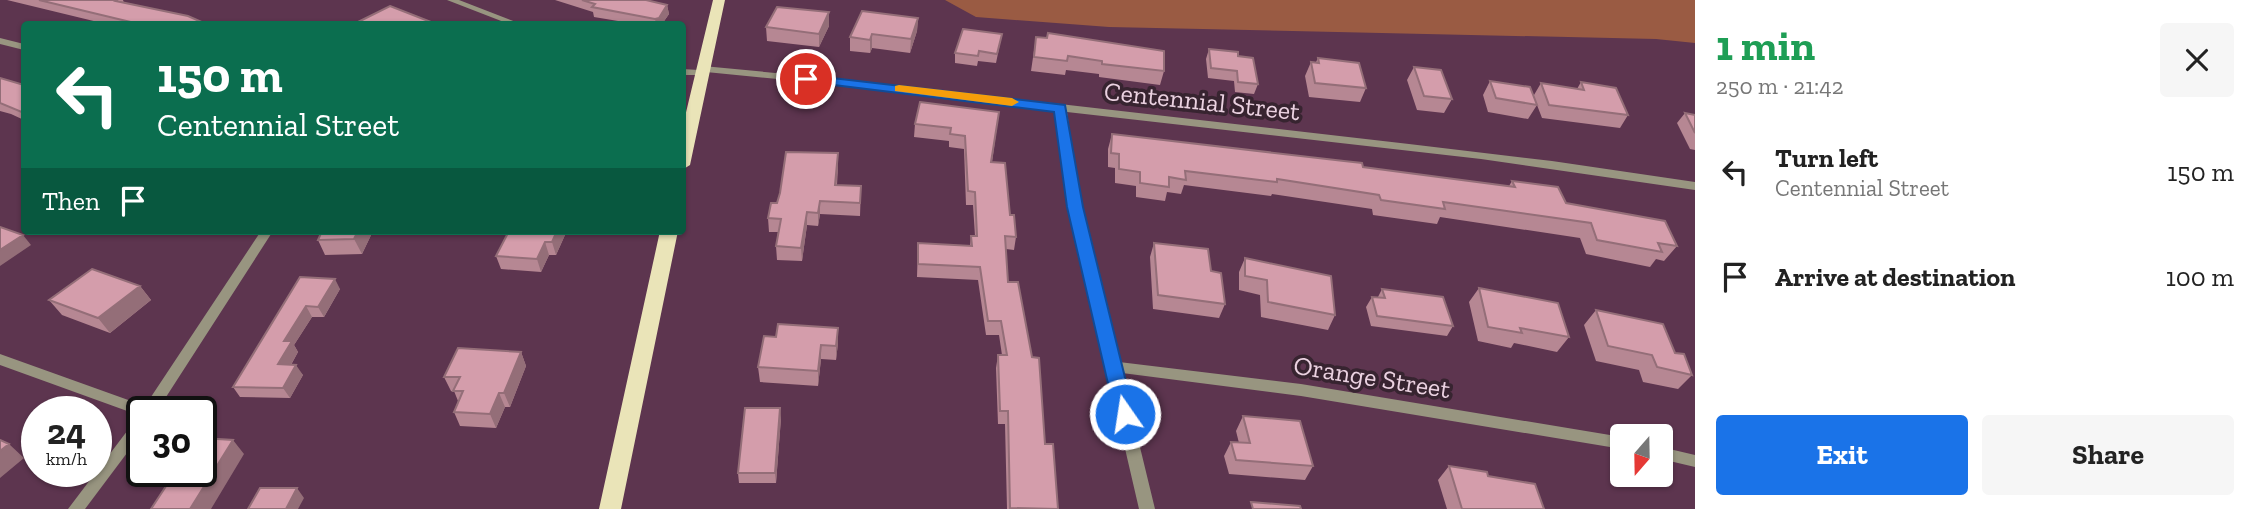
<!DOCTYPE html>
<html lang="en">
<head>
<meta charset="utf-8">
<style>
	body { margin:0; font-family:"Zilla Slab",serif; background:#f6f6f6; color:#222; height:100vh; display:flex; flex-direction:column; font-size:26px; white-space:nowrap }
	* { box-sizing:border-box; margin:0 }
	p { font-size:23px; color:#767676 }
	.icon { flex:none; width:38px; height:38px; fill:none; stroke:currentColor; stroke-width:2; stroke-linecap:round; stroke-linejoin:round }
	.map { position:relative; flex:1; overflow:hidden }
	.sheet { display:flex; flex-direction:column; background:#fff; width:560px }
	.sheet>* { flex:none }
	.guide { position:absolute; left:21px; top:21px; width:665px; height:214px; border-radius:7px; box-shadow:0 2px 5px #0004; background:#0b6e4f; color:#fff; overflow:hidden }
	.needle { width:46px; rotate:200deg }
	.buttons { position:absolute; left:1610px; top:424px; display:grid; gap:14px }
	.buttons a { display:grid; place-items:center; width:63px; height:63px; border-radius:7px; background:#fff; box-shadow:0 2px 5px #0004; font-size:35px }
	.speed { position:absolute; left:21px; top:396px; display:flex; gap:14px; font-size:35px; font-weight:700; text-align:center }
	.speed>* { display:grid; place-content:center; width:91px; height:91px; border-radius:50%; background:#fff; box-shadow:0 2px 5px #0004; line-height:1 }
	.speed small { font-size:18px; font-weight:400 }
	.speed .limit { border:4px solid #111; border-radius:10px; background:#fff; color:#111 }
	.pin { position:absolute; display:grid; place-items:center; width:60px; height:60px; color:#fff; margin:-30px; border:4px solid #fff; border-radius:50%; box-shadow:0 2px 7px #0007 }
	.me { position:absolute; width:77px; margin:-38px; rotate:347deg; stroke-linejoin:round; filter:drop-shadow(0 0 5px #0008) }
	.turn { display:flex; align-items:center; gap:24px; height:147px; padding:0 21px; font-size:32px }
	.turn .icon { width:91px; height:91px; stroke-width:2.5 }
	.turn b { display:block; font-size:49px; line-height:60px }
	.then { display:flex; align-items:center; height:66px; padding:0 21px; background:#0003; gap:14px; font-size:26px }
	.round { display:grid; place-items:center; flex:none; width:74px; height:74px; border-radius:7px; background:#f6f6f6 }
	.headline { display:flex; align-items:center; justify-content:space-between; height:119px; padding:0 21px }
	h1 { font-size:42px; font-weight:700; line-height:52px; color:#1e9e55 }
	.button { display:flex; gap:14px; margin-top:auto; padding:14px 21px }
	.button a { flex:1; height:80px; border-radius:7px; background:#1a73e8; color:#fff; font-size:28px; font-weight:700; line-height:80px; text-align:center }
	.button a+a { background:#f6f6f6; color:#222 }
	ul { padding:0; list-style:none }
	li { display:flex; align-items:center; gap:21px; height:105px; padding:0 21px }
	li div { flex:1 }
	li b { display:block; font-size:26px }
	li em { font-style:normal }
	main { display:flex; flex:1; min-height:0 }
	.map>svg:first-child { display:block }
</style>
</head>
<body>
<main>
<div class="map">
<svg width="1695" height="509" viewBox="0 0 1695 509">
	<rect width="100%" height="100%" fill="#5d354f"/>
	<path fill="#9a5b43" d="M945,0H1695V43L1656,39L1109,27L976,17Z"/>
	<g fill="none" stroke-linecap="round" stroke-linejoin="round">
		<path fill="#989580" fill-rule="evenodd" d="M447,0H459L521,24H509Z
			M0,38L24,44V50L0,44Z
			M703,66L860,81L1409,144L1552,161L1695,182V190L1481,159L1067,112L1081,207L1119,362L1301,384L1622,437V449L1301,396L1122,373L1155,509H1139L1069,207L1056,110L860,87L706,72L705,75H682V69L699,70L700,67Z
			M261,231H273L157,411H142V433L85,509H68L137,418L141,416L0,365V354L145,406Z
			M1661,447L1695,455V467L1661,459Z"/>
		<path fill="#eae4b8" fill-rule="evenodd" d="M713,0H725L690,165L682,170V129Z
			M660,231H678L621,509H599Z"/>
	</g>
	<path fill="#b68793" d="M7,0H123L124,3L206,24H106Z
		M555,0H646L667,5L669,14L662,24H636L594,17L593,12Z
		M829,12V26L819,47L767,41L766,27Z
		M918,18L917,31L910,53L872,48L870,53L850,51V37Z
		M1002,34L996,63L978,61L977,66L955,63V53Z
		M1036,37L1164,71L1160,85L1099,77V74L1066,70L1065,75L1031,71Z
		M1209,49L1238,56L1258,84L1254,94L1235,92L1234,81L1208,78L1206,59Z
		M1318,58L1366,88L1360,102L1309,97L1305,76L1311,62H1316Z
		M1414,67L1452,99L1444,113L1417,110L1407,80Z
		M0,78L24,85V120L11,114L0,111Z
		M1490,81L1534,95L1541,83L1577,89L1581,82L1628,115L1620,128L1542,118L1537,105L1528,119L1488,112L1483,95Z
		M999,112L992,162L1010,215L1016,237L1014,250L1006,249L1008,282L1045,444L1058,509H1007L1005,424H998L996,368L998,355H1002L999,335H986L978,280L917,277L918,243L970,246L971,236H975L973,205H966L964,149L949,147V141L914,137L915,124Z
		M1685,113L1695,115V150L1690,149L1677,123Z
		M1112,134L1509,186L1512,181L1566,203L1677,246L1664,261L1656,259L1650,267L1586,254L1580,238L1440,217L1437,224L1373,215L1372,209L1272,194L1271,196L1184,185L1181,194L1167,192L1165,201L1136,197V186L1115,183V168L1108,167V149Z
		M838,166L837,185L861,186L860,216L820,214L818,226L807,225L802,261L777,260L776,246L778,232H769L768,218L777,203Z
		M373,231L362,254L325,255L318,240Z
		M509,231H564L565,235L556,255H549L541,272L501,269L496,256Z
		M1154,243L1211,271L1225,304L1219,318L1153,309L1150,257Z
		M1245,258L1335,315L1328,330L1261,317L1260,295L1239,290V272Z
		M300,277L340,289L324,317H312L294,345L298,352L291,365L303,375L290,398L240,397L233,387Z
		M140,286L151,300L110,333L62,315L49,300Z
		M1479,288L1569,337L1557,352L1514,343L1511,348L1478,341L1469,302Z
		M1382,289L1453,326L1447,336L1371,326L1366,307L1372,297H1378Z
		M1596,310L1675,353L1692,375L1678,389L1643,382L1639,370L1596,361L1584,325Z
		M764,336L838,343L836,360L821,359L818,386L760,382L758,367Z
		M521,352L526,366L510,407H505L496,428L460,426L454,412L458,401L454,391H451L444,377Z
		M1243,416L1313,466L1305,480L1229,474L1224,456L1231,442L1239,443L1236,431Z
		M781,418L776,483H739L738,473Z
		M1449,466L1488,476L1544,509H1447L1438,480Z"/>
	<path fill="#946e78" d="M667,5L669,14L662,24H656L655,19Z
		M829,12V26L819,47V34Z
		M918,18L917,31L910,53L911,39Z
		M872,34V48L870,53V40Z
		M838,153V166L835,198V185Z
		M820,201V214L818,226V213Z
		M807,212V225L802,261L801,248Z
		M358,231H373L362,254L354,239Z
		M557,231H564L565,235L556,255L552,242Z
		M23,235L31,245L0,266V250Z
		M545,242L549,255L541,272L537,259Z
		M335,279L340,289L324,317L318,307Z
		M140,286L151,300L110,333L98,318Z
		M306,306L312,317L294,345L298,352L285,375L278,364L284,341Z
		M838,328V343L836,360V346Z
		M821,345V359L818,386V371Z
		M521,352L526,366L510,407L504,393Z
		M296,365L303,375L290,398L283,388Z
		M499,393L505,407L496,428L490,414Z
		M780,408L781,418L776,483L775,473Z
		M233,440L244,454L211,509H190Z
		M9,444L24,458L0,478V451Z
		M297,488L304,498L298,509H286Z"/>
	<path fill="#d49dab" stroke="#946e78" stroke-width="2" d="M39,0H118L116,1L188,16L206,24H139Z
		M582,0H646L667,5L659,18L655,19L592,7L595,4Z
		M390,6L436,24H354Z
		M777,7L829,12L819,34L766,27Z
		M862,11L918,18L911,39L872,34L870,40L850,37Z
		M963,29L1002,34L997,54L979,51L978,56L955,53Z
		M1048,33L1164,51V71L1102,64V61L1068,56L1067,61L1034,57L1036,37L1047,38Z
		M1209,49L1238,52V56L1253,58L1258,84L1238,82L1237,71L1211,68Z
		M1318,58L1359,63L1366,88L1315,83L1311,62L1319,63Z
		M1414,67L1441,70L1452,99L1424,96Z
		M0,78L24,85V113L0,103Z
		M1490,81L1530,87L1537,105L1496,98Z
		M1581,82L1616,88L1628,115L1549,105L1541,83L1584,90Z
		M920,102L999,112L991,162L1005,163L1010,215H1014L1016,237L1005,236L1008,282H1018L1032,357L1039,358L1045,444H1053L1058,509L1010,508L1008,411H1000L998,355H1007L1001,321H988L980,267L918,264V243L972,246L971,236H977L975,192L968,191L965,136L950,134L951,128L915,124Z
		M1685,113L1695,115V133Z
		M1112,134L1344,161L1362,163L1363,167L1515,187L1512,181L1558,187L1566,203L1665,221L1677,246L1658,243L1662,252L1597,240L1591,223L1443,202L1445,209L1381,200L1379,195L1277,179V182L1185,171L1186,180L1169,177V187L1140,183V172L1119,169V154L1111,153Z
		M786,152L838,153L835,185L861,186L860,203L820,201L818,213L807,212L801,248L776,246L781,219L768,218L771,203H777L780,193Z
		M0,227L23,235L0,250Z
		M322,231H358L354,239L318,240Z
		M509,231H557L552,242H545L537,259L496,256Z
		M1154,243L1208,249L1211,271L1221,273L1225,304L1158,295Z
		M1245,258L1331,276L1335,315L1268,302L1267,280L1245,276Z
		M92,269L140,286L98,318L49,300Z
		M300,277L335,279L318,307L306,306L284,341H292L278,364L296,365L283,388L233,387Z
		M1479,288L1558,303L1569,337L1520,328L1522,333L1488,327Z
		M1382,289L1443,297L1453,326L1377,316L1372,297L1385,298Z
		M1596,310L1663,324L1675,353L1684,354L1692,375L1657,367L1652,355L1608,346Z
		M778,324L838,328L836,346L821,345L818,371L758,367L764,336L776,337Z
		M458,348L521,352L504,393H499L490,414L454,412L463,391H453L460,377H444Z
		M745,408H780L775,473H738Z
		M1243,416L1300,421L1313,466L1236,460L1231,442L1250,443Z
		M201,438L233,440L190,509H151L174,474L169,473L171,471H201Z
		M0,440L9,444L0,451Z
		M1449,466L1487,472L1488,476L1535,484L1544,509H1462Z
		M260,488H297L286,509H248Z
		M1251,502L1300,506L1301,509H1253Z"/>
	<path fill="#1a73e8" stroke="#114b97" stroke-width="2" d="M806,75L1065,105L1083,207L1134,414L1131,420L1125,422L1118,420L1115,414L1067,207L1054,112L801,81V76Z"/>
	<path fill="#f59e0b" d="M899,85L1012,98L1019,102L1012,106L895,91V86Z"/>
	<g text-anchor="middle" stroke-width="7" stroke-linejoin="round" paint-order="stroke">
		<g font-size="26" fill="#ebd2e1" stroke="#372430">
			<text transform="translate(1202 101) rotate(6)" y="9">Centennial Street</text>
			<text transform="translate(1372 377) rotate(9)" y="9">Orange Street</text>
		</g>
	</g>
</svg>
<div class="buttons">
<a><svg class="needle" viewBox="-14 -14 28 28"><path d="M0-13l5 13h-10z" fill="#e53935"/><path d="M0 13l5-13h-10z" fill="#767676"/></svg></a>
</div>
<div class="speed"><div>24<small>km/h</small></div><div class="limit">30</div></div>
<div class="pin" style="left:806px;top:79px;background:#d93025"><svg class="icon" aria-label="arrive" viewBox="0 0 24 24"><path d="M6 21V4h12l-3 4 3 4H6"/></svg></div>
<svg class="me" style="left:1125px;top:414px" viewBox="-20 -20 40 40"><circle r="17" fill="#1a73e8" stroke="#fff" stroke-width="3"/><path d="M0-11L8 9 0 5-8 9z" fill="#fff"/></svg>
<div class="guide">
<div class="turn"><svg class="icon" aria-label="left" viewBox="0 0 24 24"><path d="M17 20v-9H6M10 6l-5 5 5 5"/></svg><div><b>150 m</b>Centennial Street</div></div>
<div class="then">Then<svg class="icon" aria-label="arrive" viewBox="0 0 24 24"><path d="M6 21V4h12l-3 4 3 4H6"/></svg></div>
</div>
</div>
<section class="sheet">
<div class="headline"><div><h1>1 min</h1><p>250 m · 21:42</p></div><a class="round"><svg class="icon" aria-label="close" viewBox="0 0 24 24"><path d="M6 6l12 12M18 6L6 18"/></svg></a></div>
<ul>
<li><svg class="icon" aria-label="left" viewBox="0 0 24 24"><path d="M17 20v-9H6M10 6l-5 5 5 5"/></svg><div><b>Turn left</b><p>Centennial Street</p></div><em>150 m</em></li>
<li><svg class="icon" aria-label="arrive" viewBox="0 0 24 24"><path d="M6 21V4h12l-3 4 3 4H6"/></svg><div><b>Arrive at destination</b></div><em>100 m</em></li>
</ul>
<div class="button"><a>Exit</a><a>Share</a></div>
</section>
</main>
</body>
</html>
